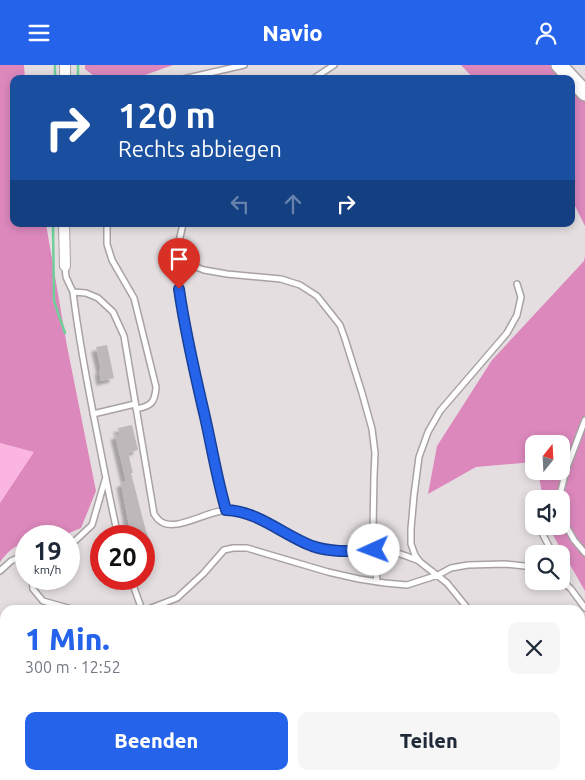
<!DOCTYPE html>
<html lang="de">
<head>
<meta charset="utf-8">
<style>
	body { margin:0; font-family:Ubuntu,sans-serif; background:#f6f6f7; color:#1f2937; height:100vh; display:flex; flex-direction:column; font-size:19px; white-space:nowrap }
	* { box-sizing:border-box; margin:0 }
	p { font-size:16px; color:#747a83 }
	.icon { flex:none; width:28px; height:28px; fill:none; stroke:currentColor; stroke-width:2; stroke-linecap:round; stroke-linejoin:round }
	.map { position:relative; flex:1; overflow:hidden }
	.drawer { position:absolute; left:0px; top:540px; width:585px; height:175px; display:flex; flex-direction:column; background:#fff; border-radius:15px 15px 0 0; box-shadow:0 2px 8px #0003 }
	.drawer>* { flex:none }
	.hud { position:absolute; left:10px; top:10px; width:565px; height:152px; border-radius:10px; box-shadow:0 2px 8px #0003; background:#1a4fa0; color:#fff; overflow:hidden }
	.needle { width:32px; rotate:18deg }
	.fabs { position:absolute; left:525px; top:370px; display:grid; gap:10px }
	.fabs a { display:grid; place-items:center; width:45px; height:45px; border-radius:10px; background:#fff; box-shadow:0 2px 8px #0003; font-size:25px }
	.speed { position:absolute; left:15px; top:460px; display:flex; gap:10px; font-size:25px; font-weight:700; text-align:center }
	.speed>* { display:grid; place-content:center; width:65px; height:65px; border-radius:50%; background:#fff; box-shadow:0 2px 8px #0003; line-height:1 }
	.speed small { font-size:12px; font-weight:400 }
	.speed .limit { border:8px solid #d22; background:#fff; color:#111 }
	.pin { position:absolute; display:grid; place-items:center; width:42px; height:42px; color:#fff; margin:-51px -21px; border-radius:50% 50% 50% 0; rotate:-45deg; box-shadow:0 0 5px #0007 }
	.pin .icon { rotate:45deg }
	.me { position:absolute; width:55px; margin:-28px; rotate:268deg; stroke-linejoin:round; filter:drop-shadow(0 0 4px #0008) }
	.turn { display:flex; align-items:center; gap:18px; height:105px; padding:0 25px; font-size:22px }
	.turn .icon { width:65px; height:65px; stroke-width:2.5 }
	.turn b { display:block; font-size:35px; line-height:42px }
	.lanes { display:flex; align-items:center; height:48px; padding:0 25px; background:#0003; justify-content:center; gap:25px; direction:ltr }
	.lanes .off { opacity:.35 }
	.round { display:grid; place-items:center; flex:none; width:52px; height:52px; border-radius:10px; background:#f6f6f7 }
	.summary { display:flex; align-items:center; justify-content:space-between; height:85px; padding:0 25px }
	h1 { font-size:30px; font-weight:800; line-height:38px; color:#2563eb }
	.action { display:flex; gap:10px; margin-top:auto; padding:10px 25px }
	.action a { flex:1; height:58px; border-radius:10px; background:#2563eb; color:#fff; font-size:20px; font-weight:800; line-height:58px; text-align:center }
	.action a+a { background:#f6f6f7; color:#1f2937 }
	header { display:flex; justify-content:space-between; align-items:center; height:65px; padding:0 25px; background:#2563eb; color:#fff; font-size:22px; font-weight:800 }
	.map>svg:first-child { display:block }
</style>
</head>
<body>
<header><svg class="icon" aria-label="menu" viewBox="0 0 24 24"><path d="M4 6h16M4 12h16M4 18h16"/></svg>Navio<svg class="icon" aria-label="person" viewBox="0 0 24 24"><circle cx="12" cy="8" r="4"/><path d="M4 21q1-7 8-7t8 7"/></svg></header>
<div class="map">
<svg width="585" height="715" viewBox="0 0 585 715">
	<defs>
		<filter id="shadow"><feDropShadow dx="-4.5" dy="4.5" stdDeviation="1" flood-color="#0004"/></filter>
	</defs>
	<rect width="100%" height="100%" fill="#e4dee1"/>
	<path fill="#fab6e0" d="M0,378L35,387L0,438Z"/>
	<path fill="#dc88bd" d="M0,0H24L25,14H14V159H46L67,281L96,426L81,463L62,471H26V478C16,479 6,488 0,497V438L34,387L0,378Z
		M85,0H173L134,14H98L85,4Z
		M461,0H550L563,14H474Z
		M571,22L585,36V161L571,133Z
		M585,191V526L549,463V461H561V434H543L538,406H561V379H534V397L476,402L428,429L437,381L492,295L584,196Z"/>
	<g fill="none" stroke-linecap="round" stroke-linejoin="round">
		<path stroke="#70cf98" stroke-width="2.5" d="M55,0V14
			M78,0V14
			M53,159L54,236L65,268"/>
	</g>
	<path fill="#beb8bb" filter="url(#shadow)" d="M107,280L114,313L101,316L99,305H101L96,282Z
		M132,360L138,385L128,388L133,408H131L146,466L153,482L144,486V471H131L121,418L126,416L115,370L120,369L118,363Z"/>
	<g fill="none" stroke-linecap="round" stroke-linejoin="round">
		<defs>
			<path id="service" d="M183,14L244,0
				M313,14L334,0
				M107,159V179L112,195L134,233L156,322C155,338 151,341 136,344
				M183,159L178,181L181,192L188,199L204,205L227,209L281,214L300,220L317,231L340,260L345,274L362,328L372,364L375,388L374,411L373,464L374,485L377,517
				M178,186V213L189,280L205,353L218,417L226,445
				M65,201L66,212L73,227L86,228L98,233L113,247L124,271L154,449C156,451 157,454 159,455C174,470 210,443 231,445C265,449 291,477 322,484C344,489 365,483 387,486C398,487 409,492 419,496
				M73,227C79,278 89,328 99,378C105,409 111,440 118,471
				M93,349L135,339
				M559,434L566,405L585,355
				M561,443L565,459L574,475L585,488
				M541,466L553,489
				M69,479L76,475L92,460L105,415
				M0,506L11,496L26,489
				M32,514L33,524L43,536L75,545
				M131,514L142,545
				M561,515L571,524L585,543
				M146,545L177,533L203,509L224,485L233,483H247L328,507L359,514L385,518L407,520L438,510L451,503L468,500L505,499L534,502
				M469,545L447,518L420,497L415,490L411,479V464L414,430L419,392L428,367L440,346L507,268L517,250L521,232L517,219
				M580,601L585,604
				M0,676L5,693
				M15,710L18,715
				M63,710L66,715"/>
			<path id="minor" d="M65,0V14
				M64,159L65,201"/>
			<path id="primary" d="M559,0L585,28"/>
		</defs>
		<use href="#service" stroke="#a8a2a5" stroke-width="8"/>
		<use href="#minor" stroke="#a8a2a5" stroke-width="12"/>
		<use href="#primary" stroke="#a8a2a5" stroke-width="18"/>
		<use href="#service" stroke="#fff" stroke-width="5"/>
		<use href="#minor" stroke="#fff" stroke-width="10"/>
		<use href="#primary" stroke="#fff" stroke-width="15"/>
	</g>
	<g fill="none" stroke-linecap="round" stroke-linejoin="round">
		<defs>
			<path id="route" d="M179,224C185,267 195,309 205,352C212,383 217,414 226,445C258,446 283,470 312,481C332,488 353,486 374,485"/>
		</defs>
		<use href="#route" stroke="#184099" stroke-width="12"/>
		<use href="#route" stroke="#2563eb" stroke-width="9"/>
	</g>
</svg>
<div class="fabs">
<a><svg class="needle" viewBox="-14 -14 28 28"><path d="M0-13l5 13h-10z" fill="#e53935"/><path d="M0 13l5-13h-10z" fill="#747a83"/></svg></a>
<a><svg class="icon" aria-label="sound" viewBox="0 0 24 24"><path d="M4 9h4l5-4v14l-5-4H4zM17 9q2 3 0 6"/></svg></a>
<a><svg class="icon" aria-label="search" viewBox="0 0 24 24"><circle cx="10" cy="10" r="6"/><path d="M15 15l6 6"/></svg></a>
</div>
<div class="speed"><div>19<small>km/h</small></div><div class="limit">20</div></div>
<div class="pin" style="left:179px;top:224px;background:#d93025"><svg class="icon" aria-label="arrive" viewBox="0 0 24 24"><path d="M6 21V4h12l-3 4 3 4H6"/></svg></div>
<svg class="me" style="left:374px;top:485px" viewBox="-20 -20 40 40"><circle r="19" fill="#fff"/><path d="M0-13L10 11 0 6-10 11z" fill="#2563eb"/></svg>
<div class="hud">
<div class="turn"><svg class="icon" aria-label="right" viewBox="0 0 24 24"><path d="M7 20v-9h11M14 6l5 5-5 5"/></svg><div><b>120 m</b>Rechts abbiegen</div></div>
<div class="lanes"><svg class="icon off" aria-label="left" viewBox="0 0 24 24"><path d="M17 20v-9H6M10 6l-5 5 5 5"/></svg><svg class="icon off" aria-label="ahead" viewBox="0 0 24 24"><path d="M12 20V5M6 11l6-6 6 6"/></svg><svg class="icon" aria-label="right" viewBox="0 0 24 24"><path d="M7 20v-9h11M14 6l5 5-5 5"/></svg></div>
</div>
<section class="drawer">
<div class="summary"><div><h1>1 Min.</h1><p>300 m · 12:52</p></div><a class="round"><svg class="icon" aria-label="close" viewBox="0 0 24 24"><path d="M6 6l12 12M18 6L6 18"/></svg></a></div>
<div class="action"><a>Beenden</a><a>Teilen</a></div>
</section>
</div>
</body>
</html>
